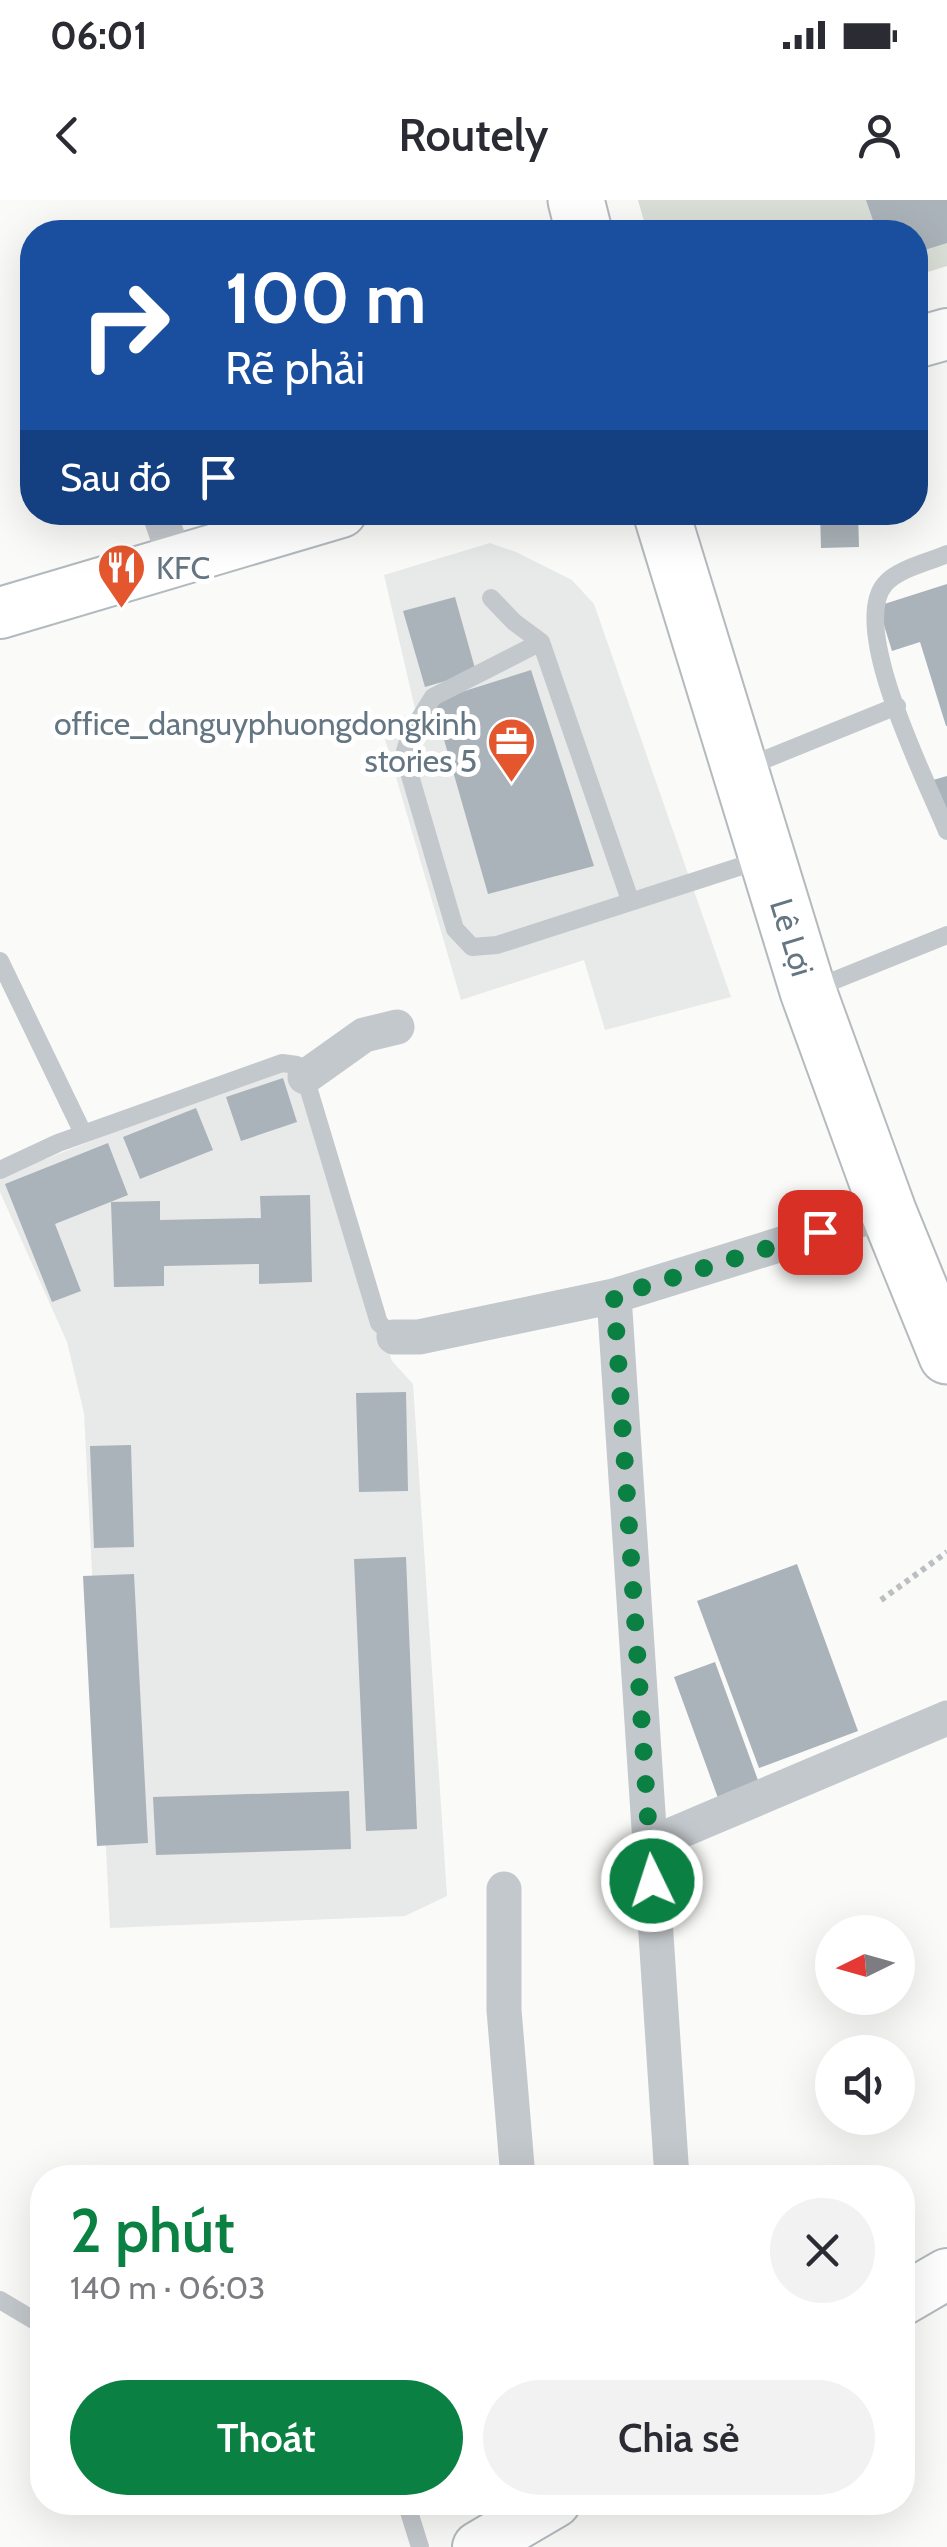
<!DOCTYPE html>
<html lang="vi">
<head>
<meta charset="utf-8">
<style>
	body { margin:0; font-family:Cabin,sans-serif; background:#f2f2f3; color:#2b2b33; height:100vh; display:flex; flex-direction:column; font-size:38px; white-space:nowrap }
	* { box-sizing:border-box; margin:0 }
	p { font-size:32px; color:#7c7c81 }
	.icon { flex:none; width:55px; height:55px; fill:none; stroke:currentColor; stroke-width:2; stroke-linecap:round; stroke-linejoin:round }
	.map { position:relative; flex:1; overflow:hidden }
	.panel { position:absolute; left:30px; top:1965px; width:885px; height:350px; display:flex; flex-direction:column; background:#fff; border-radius:40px; box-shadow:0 10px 40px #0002 }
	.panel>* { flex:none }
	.top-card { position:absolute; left:20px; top:20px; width:908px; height:305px; border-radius:40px; box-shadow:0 10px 40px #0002; background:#1a4fa0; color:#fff; overflow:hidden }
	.needle { width:65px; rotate:265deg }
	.tools { position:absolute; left:815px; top:1715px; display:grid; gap:20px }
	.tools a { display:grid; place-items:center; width:100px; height:100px; border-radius:50%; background:#fff; box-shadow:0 10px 40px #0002; font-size:50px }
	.pin { position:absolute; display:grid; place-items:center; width:85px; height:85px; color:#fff; margin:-42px; border-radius:20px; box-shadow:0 5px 15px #0006 }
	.me { position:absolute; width:110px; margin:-55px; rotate:356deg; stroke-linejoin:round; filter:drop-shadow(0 0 8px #0008) }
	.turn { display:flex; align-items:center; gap:35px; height:210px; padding:0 40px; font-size:45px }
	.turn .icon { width:130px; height:130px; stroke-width:2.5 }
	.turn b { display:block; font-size:70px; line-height:85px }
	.then { display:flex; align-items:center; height:95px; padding:0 40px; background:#0003; gap:20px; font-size:38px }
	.round { display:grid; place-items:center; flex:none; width:105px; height:105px; border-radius:52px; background:#f2f2f3 }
	.head { display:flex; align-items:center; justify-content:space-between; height:170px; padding:0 40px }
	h1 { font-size:60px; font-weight:600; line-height:75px; color:#0b8043 }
	.action { display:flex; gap:20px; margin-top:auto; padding:20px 40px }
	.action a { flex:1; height:115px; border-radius:60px; background:#0b8043; color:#fff; font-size:40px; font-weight:600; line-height:115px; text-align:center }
	.action a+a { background:#f2f2f3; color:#2b2b33 }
	.status { display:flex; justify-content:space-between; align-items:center; height:70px; padding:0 50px; background:#fff; direction:ltr }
	.status svg { height:28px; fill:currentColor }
	header { display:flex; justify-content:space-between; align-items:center; height:130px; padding:0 40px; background:#fff; font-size:45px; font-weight:600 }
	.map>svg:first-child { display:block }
</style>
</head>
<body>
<div class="status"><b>06:01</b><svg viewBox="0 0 49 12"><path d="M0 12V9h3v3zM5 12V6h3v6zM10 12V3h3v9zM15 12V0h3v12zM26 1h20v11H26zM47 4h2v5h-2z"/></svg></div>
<header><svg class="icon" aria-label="back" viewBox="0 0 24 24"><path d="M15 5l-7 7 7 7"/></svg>Routely<svg class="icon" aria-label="person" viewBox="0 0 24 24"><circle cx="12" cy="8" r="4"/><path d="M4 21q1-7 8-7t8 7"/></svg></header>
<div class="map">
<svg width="947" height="2347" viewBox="0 0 947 2347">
	<rect width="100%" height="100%" fill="#fafaf8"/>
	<path fill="#e8e9e9" d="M490,343L516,352L572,380L594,404L731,797L605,830L584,760L461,800L380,522L416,513L384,375Z
		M296,860L392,1161L413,1184L447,1696L405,1716L110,1728L84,1213L67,1142L0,992V977Z"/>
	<path fill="#dadfd7" d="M638,0H947V66L915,76V32H647Z"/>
	<path fill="#aab3b9" d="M866,0H947V43L915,53V32H877Z
		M820,312H858L859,347L821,348Z
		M947,384V526H946L920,442L892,451L878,406Z
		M455,397L476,472L425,487L403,411Z
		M531,470L594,666L488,694L433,501Z
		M947,576V620L933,580Z
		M283,878L297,922L241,941L226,897Z
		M196,908L213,950L140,979L123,937Z
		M108,943L128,995L55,1024L81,1091L52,1102L5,984Z
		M310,995L312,1082L259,1084V1064L164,1066V1086L114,1087L111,1002L160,1001V1020L261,1018L260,996Z
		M406,1192L408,1291L359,1292L356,1193Z
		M131,1245L134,1347L94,1348L90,1246Z
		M406,1357L417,1629L366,1631L354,1359Z
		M797,1364L858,1531L759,1568L697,1401Z
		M134,1374L148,1643L97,1646L83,1376Z
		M715,1462L759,1583L718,1598L674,1477Z
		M349,1591L351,1649L156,1655L153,1597Z"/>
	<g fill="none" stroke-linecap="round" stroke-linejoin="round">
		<defs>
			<path id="secondary" d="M915,143L947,134
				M0,413L341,312
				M902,2100L947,2074
				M478,2347L555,2302"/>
			<g id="primary">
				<path d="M576,0L584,32"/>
				<path id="s1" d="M661,312L808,791L888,1011L947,1156"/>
			</g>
		</defs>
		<use href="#secondary" stroke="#b3babf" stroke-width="54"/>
		<use href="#primary" stroke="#b5babe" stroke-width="59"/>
		<path stroke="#bbbfc2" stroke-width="6" stroke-dasharray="5 5" stroke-linecap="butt" d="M881,1400L947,1352"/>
		<path stroke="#c3c8cc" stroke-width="18" d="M947,354C929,362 897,369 885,384C848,427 927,582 947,631
			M491,398L514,422L541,442L630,700
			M541,442L433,497L410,534L404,555L455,729L472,747L497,745L763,659
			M744,568L897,506
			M0,761L83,933
			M813,789L947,735
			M0,970L58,943L282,863L297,865L305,877L379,1123L394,1137
			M0,2100L42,2125
			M406,2302L420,2347"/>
		<path stroke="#c3c8cc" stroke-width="35" d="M159,312L176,361
			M305,877L364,835L397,827
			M614,1096L672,1978
			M394,1137H419L614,1096L888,1011
			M650,1644L947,1518
			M504,1689V1810L518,1978"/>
		<use href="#secondary" stroke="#fff" stroke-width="50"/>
		<use href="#primary" stroke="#fff" stroke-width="55"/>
	</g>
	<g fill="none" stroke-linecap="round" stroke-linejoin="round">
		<path stroke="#0b8043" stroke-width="18" stroke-dasharray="0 32.4" d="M652,1681L614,1096L820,1032"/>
	</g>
	<defs>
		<symbol id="restaurant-pin" viewBox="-11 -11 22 30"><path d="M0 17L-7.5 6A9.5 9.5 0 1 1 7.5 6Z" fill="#e4572e" stroke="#fff"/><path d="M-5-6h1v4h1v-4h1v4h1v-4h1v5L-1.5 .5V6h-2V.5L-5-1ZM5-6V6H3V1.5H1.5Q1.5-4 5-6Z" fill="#fff"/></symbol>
		<symbol id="office-pin" viewBox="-11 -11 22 30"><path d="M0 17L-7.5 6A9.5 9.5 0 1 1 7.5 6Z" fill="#e4572e" stroke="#fff"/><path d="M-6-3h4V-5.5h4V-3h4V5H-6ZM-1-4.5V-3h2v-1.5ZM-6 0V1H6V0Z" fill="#fff"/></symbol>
	</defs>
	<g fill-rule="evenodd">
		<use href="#restaurant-pin" x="94" y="340" width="55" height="75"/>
		<use href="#office-pin" x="484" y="514" width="55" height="75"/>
	</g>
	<g text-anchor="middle" stroke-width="10" stroke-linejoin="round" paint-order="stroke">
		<g font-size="32" fill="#657683" stroke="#fff" text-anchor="start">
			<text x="156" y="379">KFC</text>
			<text x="477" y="535" text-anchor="end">office_danguyphuongdongkinh<tspan x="477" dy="37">stories 5</tspan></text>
		</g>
		<g font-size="32" fill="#657683" stroke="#fff">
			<text dy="11" stroke="none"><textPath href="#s1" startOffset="445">Lê Lợi</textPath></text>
		</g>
	</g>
</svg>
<div class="tools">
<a><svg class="needle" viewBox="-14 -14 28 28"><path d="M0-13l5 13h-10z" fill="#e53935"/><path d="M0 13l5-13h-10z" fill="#7c7c81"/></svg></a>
<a><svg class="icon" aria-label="sound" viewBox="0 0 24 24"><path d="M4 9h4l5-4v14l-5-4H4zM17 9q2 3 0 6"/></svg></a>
</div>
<div class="pin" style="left:820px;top:1032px;background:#d93025"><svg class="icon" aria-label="arrive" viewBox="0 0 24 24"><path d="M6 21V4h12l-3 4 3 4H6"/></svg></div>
<svg class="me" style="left:652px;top:1681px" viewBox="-20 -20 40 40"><circle r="17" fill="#0b8043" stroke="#fff" stroke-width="3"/><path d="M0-11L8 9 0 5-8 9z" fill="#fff"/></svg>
<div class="top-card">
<div class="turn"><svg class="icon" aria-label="right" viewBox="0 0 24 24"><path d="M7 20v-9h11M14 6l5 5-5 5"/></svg><div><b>100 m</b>Rẽ phải</div></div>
<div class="then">Sau đó<svg class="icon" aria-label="arrive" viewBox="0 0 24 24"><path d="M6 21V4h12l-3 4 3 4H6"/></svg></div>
</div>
<section class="panel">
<div class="head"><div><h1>2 phút</h1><p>140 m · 06:03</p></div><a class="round"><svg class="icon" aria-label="close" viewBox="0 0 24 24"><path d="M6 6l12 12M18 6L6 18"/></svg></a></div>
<div class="action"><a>Thoát</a><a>Chia sẻ</a></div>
</section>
</div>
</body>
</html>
